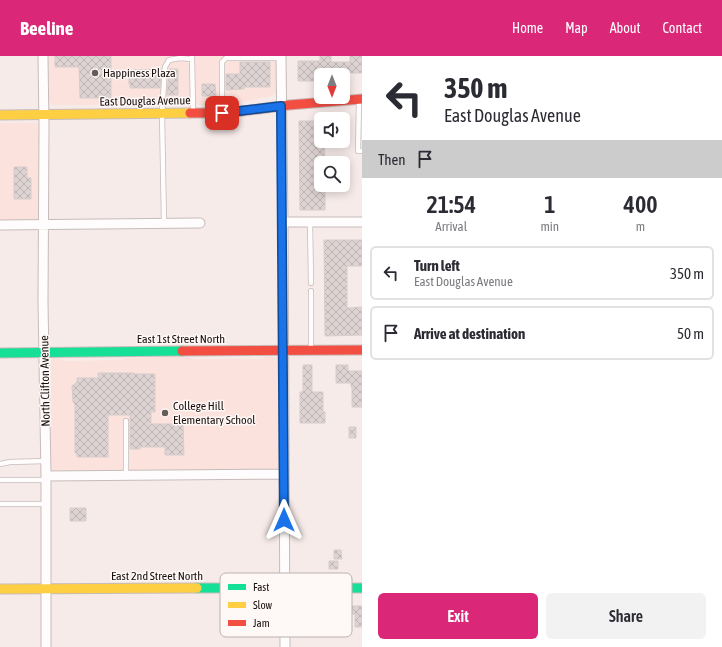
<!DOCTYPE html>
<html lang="en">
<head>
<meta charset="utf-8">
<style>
	body { margin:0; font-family:"Asap Condensed",sans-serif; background:#f2f2f3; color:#2b2b33; height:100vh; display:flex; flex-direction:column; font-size:15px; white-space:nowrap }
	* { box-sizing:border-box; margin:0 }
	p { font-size:13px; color:#7c7c81 }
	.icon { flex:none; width:22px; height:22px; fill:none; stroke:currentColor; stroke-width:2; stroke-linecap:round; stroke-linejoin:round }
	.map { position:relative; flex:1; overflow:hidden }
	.panel { display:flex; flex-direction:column; background:#fff; width:360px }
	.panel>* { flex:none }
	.guide { background:#fff; color:#2b2b33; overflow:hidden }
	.needle { width:26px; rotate:180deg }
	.controls { position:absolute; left:314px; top:12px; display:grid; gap:8px }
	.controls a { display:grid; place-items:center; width:36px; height:36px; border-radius:6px; background:#fff; box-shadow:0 2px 10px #0003; font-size:20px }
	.pin { position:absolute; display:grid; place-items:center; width:34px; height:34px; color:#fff; margin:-17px; border-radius:8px; box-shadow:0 2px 6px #0006 }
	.me { position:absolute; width:44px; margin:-22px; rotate:0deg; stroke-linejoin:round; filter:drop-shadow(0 0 3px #0008) }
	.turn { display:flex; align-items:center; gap:14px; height:84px; padding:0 16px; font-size:18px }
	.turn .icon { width:52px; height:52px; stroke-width:2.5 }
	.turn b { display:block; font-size:28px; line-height:34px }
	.then { display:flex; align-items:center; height:38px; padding:0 16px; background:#0003; gap:8px; font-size:15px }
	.eta { display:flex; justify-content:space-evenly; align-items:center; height:68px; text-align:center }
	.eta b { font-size:24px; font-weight:600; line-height:28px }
	.action { display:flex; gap:8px; margin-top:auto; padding:8px 16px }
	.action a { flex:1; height:46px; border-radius:6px; background:#db2777; color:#fff; font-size:16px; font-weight:600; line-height:46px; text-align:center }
	.action a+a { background:#f2f2f3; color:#2b2b33 }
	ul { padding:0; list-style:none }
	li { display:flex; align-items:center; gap:12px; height:54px; margin:0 8px 6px; padding:0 8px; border:2px solid #e1e1e2; border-radius:6px }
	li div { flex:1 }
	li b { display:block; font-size:15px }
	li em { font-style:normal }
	header { display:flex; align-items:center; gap:24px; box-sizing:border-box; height:56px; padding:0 20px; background:#db2777; color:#fff }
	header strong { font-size:19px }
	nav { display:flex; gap:22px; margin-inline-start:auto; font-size:14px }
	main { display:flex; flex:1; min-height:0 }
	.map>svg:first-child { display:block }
</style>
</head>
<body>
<header>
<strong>Beeline</strong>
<nav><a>Home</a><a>Map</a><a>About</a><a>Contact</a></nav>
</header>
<main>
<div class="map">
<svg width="362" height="591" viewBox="0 0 362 591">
	<defs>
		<pattern id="building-cross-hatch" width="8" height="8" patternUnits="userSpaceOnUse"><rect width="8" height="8" fill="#ddd3d2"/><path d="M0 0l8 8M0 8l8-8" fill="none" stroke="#bdb4b3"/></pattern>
	</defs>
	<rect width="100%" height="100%" fill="#f7ebe9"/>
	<path fill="#fbe2dd" d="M49,0H277V35L275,38L272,40L226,49H53L50,47L48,44Z
		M0,67H35L39,68L40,72L41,160L39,164L36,166H0Z
		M183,300L189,302L194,303H261L266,300L278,301L279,303V413L277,415L53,416L51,410V304L53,302H59L62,304L66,305L121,304L125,302Z"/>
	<path fill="url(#building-cross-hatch)" stroke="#d7cdcc" d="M55,0H111V42H80L79,11H55Z
		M320,0H331V6H350V0H362V17H348V19H321V25H298V5H320Z
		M240,6H270V31H244V33L226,34V18H240Z
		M160,13H161L160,32H130V28H129V14Z
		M169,13H178V39H167Z
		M202,28H215L216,40H202Z
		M299,65H321V85H324L325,107H321V129H325V154H300Z
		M14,111H27V122H31V143H14Z
		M324,184H362V210H347V252L362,251V279L325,280Z
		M303,309H312V336H323V356H325V367H300V336H303Z
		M336,309H348V315H362V351H352V331H351V327H336Z
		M98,317H134V318H155V356H151V368H183L184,399H165V391H140V393H130V359H108V401H77V397H75V348L73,346L72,330L77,326V322H98Z
		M349,371H356V382H349Z
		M70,452H86V465H70Z
		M334,494H341L342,503H334Z
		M329,505H338V513H329Z
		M351,550H362V571H355V558H351Z"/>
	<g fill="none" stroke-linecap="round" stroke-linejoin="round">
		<defs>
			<path id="lane" d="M192,1L193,55
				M359,45L358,95H362
				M222,55V6L226,2H281
				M310,166L311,227
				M164,168L162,57L165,11L169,4L180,2L192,3
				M311,235V293
				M126,365V420
				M0,408L10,406L46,405
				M0,424H46
				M0,448H46"/>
			<path id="street" d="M43,0L44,71L43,246L46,420V591
				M281,0L283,166L285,591
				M283,166H362
				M0,169L200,167
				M46,420L284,418"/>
			<path id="fast" d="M0,297L182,295
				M197,532H362"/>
			<path id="slow" d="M0,59L190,57
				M0,533L197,532"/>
			<path id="jam" d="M190,57H228L289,49L362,43
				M182,295L362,294"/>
		</defs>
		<use href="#lane" stroke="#c6bcba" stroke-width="6"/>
		<use href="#street" stroke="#c6bcba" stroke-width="11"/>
		<use href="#fast" stroke="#c6bcba" stroke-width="11"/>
		<use href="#slow" stroke="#c6bcba" stroke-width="11"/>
		<use href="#jam" stroke="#c6bcba" stroke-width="11"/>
		<use href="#lane" stroke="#fefcfc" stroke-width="4.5"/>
		<use href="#street" stroke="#fefcfc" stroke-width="9"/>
		<use href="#fast" stroke="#16e098" stroke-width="9"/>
		<use href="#slow" stroke="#ffcf43" stroke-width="9"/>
		<use href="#jam" stroke="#f24e42" stroke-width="9"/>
	</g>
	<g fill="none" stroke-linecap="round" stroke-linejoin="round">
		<defs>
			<path id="route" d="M222,57L281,50L284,464"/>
		</defs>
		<use href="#route" stroke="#114b97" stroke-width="10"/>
		<use href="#route" stroke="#1a73e8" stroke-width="7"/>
	</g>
	<g fill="#665c5a" stroke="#fef8f7" stroke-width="1.5">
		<circle cx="95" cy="17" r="4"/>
		<circle cx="165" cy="357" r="4"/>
	</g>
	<g text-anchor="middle" stroke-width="3" stroke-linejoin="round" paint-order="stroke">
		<g font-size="12" fill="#180f0d" stroke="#fef8f7" text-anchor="start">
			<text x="103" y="21">Happiness Plaza</text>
			<text x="173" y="354">College Hill<tspan x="173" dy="14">Elementary School</tspan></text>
		</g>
		<g font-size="12" fill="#180f0d" stroke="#fef8f7">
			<text transform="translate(145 45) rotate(-1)" y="4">East Douglas Avenue</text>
			<text x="181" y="287">East 1st Street North</text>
			<text transform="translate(45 325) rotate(-91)" y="4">North Clifton Avenue</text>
			<text x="157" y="524">East 2nd Street North</text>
		</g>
	</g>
	<rect x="220" y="517" width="132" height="64" rx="6" fill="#fef8f7" stroke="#b9b2b1" stroke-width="1"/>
	<rect x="228" y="528" width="18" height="6" fill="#16e098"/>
	<rect x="228" y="546" width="18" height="6" fill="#ffcf43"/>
	<rect x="228" y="564" width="18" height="6" fill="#f24e42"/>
	<g font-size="11" fill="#180f0d">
		<text x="253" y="535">Fast</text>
		<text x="253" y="553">Slow</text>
		<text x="253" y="571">Jam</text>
	</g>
</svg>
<div class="controls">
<a><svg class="needle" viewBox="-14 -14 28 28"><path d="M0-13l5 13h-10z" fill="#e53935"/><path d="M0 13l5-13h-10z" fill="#7c7c81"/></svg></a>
<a><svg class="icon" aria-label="sound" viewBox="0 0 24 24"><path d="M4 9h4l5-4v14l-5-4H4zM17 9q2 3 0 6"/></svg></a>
<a><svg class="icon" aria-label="search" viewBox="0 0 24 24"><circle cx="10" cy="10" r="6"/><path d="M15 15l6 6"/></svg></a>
</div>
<div class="pin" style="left:222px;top:57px;background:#d93025"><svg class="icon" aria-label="arrive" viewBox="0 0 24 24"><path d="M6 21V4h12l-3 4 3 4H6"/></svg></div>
<svg class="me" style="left:284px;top:464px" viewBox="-20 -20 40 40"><path d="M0-17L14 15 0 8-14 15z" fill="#1a73e8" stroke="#fff" stroke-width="4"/></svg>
</div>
<section class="panel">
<div class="guide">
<div class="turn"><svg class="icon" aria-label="left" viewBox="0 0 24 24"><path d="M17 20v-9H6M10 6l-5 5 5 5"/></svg><div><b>350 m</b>East Douglas Avenue</div></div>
<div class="then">Then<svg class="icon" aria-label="arrive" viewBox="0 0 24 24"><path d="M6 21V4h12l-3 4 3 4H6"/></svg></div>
</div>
<div class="eta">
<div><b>21:54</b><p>Arrival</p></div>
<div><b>1</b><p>min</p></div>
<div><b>400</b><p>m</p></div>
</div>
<ul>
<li><svg class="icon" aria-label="left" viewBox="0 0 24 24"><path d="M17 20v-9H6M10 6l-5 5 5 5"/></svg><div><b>Turn left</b><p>East Douglas Avenue</p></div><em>350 m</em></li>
<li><svg class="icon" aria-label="arrive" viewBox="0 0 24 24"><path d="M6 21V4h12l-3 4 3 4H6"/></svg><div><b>Arrive at destination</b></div><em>50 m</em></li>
</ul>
<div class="action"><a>Exit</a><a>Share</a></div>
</section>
</main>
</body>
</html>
